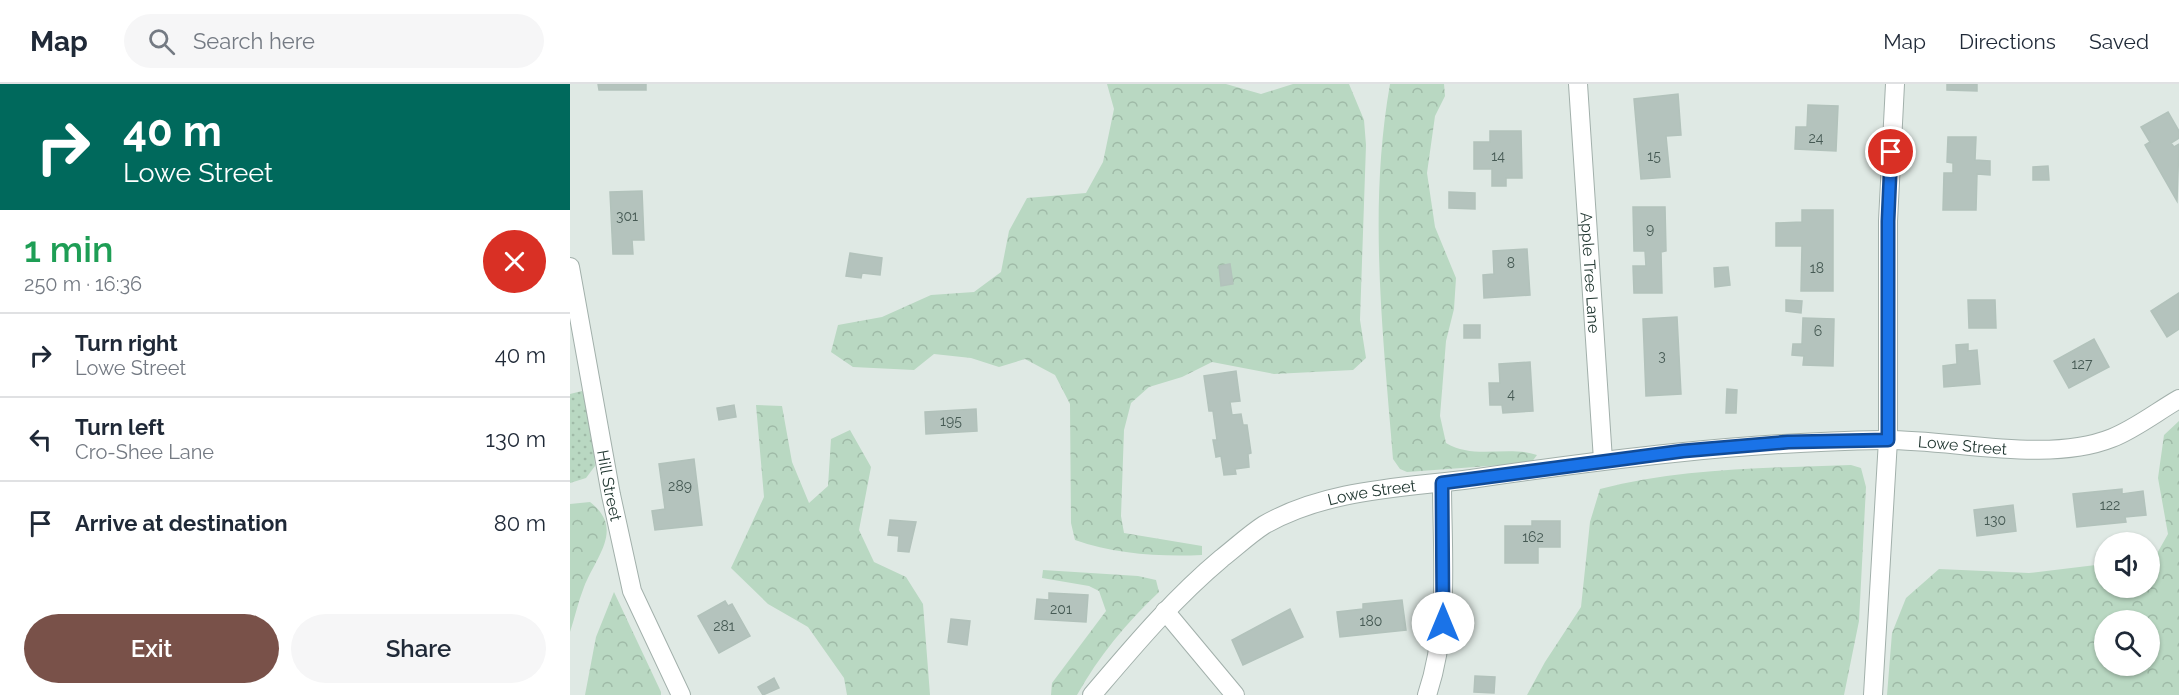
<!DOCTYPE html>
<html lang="en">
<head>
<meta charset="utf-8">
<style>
	body { margin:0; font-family:Raleway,sans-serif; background:#f6f6f7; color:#1f2937; height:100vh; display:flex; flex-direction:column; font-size:22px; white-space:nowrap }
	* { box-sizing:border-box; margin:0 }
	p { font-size:20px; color:#747a83 }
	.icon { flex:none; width:33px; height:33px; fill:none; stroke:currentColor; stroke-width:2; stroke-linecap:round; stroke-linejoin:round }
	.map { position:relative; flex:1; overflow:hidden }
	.details { display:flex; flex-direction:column; background:#fff; width:570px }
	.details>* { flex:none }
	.banner { background:#00695c; color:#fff; overflow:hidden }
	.buttons { position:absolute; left:1524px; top:448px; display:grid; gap:12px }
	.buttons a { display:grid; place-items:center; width:66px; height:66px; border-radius:50%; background:#fff; box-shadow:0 2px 4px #0004; font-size:30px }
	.pin { position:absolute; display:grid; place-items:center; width:51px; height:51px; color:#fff; margin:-26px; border:3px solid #fff; border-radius:50%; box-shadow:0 2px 6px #0007 }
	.me { position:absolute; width:66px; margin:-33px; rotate:0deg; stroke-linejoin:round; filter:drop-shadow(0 0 4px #0008) }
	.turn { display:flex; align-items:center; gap:21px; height:126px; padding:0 24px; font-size:27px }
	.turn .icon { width:78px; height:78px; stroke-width:2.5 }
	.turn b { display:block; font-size:42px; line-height:51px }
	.round { display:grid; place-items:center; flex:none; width:63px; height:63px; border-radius:32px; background:#f6f6f7 }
	.headline { display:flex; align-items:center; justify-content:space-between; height:102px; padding:0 24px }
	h1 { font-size:36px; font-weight:600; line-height:45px; color:#1e9e55 }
	.action { display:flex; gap:12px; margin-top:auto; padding:12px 24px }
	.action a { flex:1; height:69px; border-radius:36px; background:#795149; color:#fff; font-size:24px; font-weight:600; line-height:69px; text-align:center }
	.action a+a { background:#f6f6f7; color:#1f2937 }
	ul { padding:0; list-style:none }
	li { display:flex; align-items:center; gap:18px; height:84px; padding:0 24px; border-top:2px solid #e0e1e3 }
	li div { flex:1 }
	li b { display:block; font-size:22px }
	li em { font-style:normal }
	header { display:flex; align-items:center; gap:36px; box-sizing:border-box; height:84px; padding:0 30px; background:#fff; border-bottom:2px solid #e0e1e3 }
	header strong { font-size:28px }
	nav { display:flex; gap:33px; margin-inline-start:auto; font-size:21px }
	.search { width:420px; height:54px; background:#f6f6f7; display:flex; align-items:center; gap:15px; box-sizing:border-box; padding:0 21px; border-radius:33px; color:#747a83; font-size:22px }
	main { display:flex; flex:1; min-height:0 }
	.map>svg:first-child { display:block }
</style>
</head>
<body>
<header>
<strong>Map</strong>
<div class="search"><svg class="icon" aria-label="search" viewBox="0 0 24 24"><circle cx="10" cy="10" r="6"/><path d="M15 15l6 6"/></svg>Search here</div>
<nav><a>Map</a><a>Directions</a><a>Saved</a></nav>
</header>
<main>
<section class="details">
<div class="banner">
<div class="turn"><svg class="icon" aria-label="right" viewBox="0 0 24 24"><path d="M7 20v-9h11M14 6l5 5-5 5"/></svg><div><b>40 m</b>Lowe Street</div></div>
</div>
<div class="headline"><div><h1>1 min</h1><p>250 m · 16:36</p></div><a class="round" style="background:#d93025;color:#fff"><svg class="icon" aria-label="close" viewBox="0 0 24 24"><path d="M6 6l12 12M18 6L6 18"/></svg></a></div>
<ul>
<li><svg class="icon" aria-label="right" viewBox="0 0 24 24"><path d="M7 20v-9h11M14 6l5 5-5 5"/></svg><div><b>Turn right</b><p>Lowe Street</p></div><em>40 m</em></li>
<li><svg class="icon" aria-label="left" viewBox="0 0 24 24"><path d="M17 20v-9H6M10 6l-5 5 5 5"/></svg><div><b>Turn left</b><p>Cro-Shee Lane</p></div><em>130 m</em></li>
<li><svg class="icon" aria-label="arrive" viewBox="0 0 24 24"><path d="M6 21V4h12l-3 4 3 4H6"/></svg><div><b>Arrive at destination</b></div><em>80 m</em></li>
</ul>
<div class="action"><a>Exit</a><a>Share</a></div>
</section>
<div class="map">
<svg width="1609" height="611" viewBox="0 0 1609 611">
	<defs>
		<pattern id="grass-dots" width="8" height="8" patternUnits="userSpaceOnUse" patternTransform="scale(1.5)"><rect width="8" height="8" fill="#b9d8c2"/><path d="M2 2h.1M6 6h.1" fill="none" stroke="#9fbaa7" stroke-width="1.8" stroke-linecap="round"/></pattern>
		<pattern id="forest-crowns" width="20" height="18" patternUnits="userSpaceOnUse" patternTransform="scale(1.5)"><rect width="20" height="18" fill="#b9d8c2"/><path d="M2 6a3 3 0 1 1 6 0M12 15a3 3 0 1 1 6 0" fill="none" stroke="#9fbaa7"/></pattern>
	</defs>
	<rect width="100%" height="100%" fill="#dfe9e4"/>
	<path fill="url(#grass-dots)" d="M12,307L20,315L25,382L16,394L0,399V310Z"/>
	<path fill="url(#forest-crowns)" fill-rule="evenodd" d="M537,0H656L691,10L723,0H779L794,36L796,61L790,236L796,274L783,286L704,290L642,278L612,293L579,303L561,319L554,346L551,432L554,449L632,462V471C591,473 544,470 505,456L501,439L500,320L485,291L455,275L429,283L401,274L364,270L344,286L283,283L261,268L268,241L312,233L361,211L404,208L431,188L439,147L457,114L516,109L533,78L544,25Z
		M820,0H874L875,12L865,32L857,89L865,143L886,194L884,225L876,257L870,332L876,359C904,376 937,361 967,371L961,379L837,388L830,385L823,375C813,250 798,125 820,0Z
		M186,321L212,322L222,378L239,419L258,402L261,355L280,346L301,383L289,446L304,478L336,493L353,520L360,611H277L274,594L238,543L198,520L161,484L194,413Z
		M1609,337V611H1317L1322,549L1336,514L1369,485L1459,489L1534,480V504H1580V474L1585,473L1598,450L1588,394L1594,351ZM1534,537H1580V582H1534Z
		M1281,381L1291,384L1296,403L1289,537L1274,611H957L975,578L1011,523L1020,438L1030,405C1111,384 1198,384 1281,381Z
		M20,418C55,445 26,472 14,503C8,518 5,533 0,548V420Z
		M473,486L568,492L586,496L589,508C556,539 529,572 507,611H481L482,599L536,527L529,507L519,502L472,494Z
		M44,508L91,608V611H15L26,553Z"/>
	<path fill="#b4c3bd" stroke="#b2c2bb" stroke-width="1.5" d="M28,0H76V6H29Z
		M1377,0H1407V7L1377,6Z
		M1108,10L1111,51L1096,52L1100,93L1071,95L1064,15Z
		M1238,21L1268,22L1266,67L1225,65L1226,43H1237Z
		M1598,28L1609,47V54L1601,59L1604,63L1609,60L1607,117L1575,61L1580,58L1571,43Z
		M920,47H951L952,94H936V102H922V85H904V58H920Z
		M1378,53H1406L1405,76L1420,77V91L1407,90L1406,126H1373L1374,89H1383V79L1377,78Z
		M1478,82L1479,96H1463V83Z
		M72,107L74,156H62L63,170H43L40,108Z
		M879,108L905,109V125L879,124Z
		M1063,123H1095L1096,167L1091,168L1092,209H1064L1063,182H1076L1075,167H1064Z
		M1232,126H1263V207H1231L1232,162H1206V139L1232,138Z
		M957,165L960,211L914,214L913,191L924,190L923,167Z
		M280,169L312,174L310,191L292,189L291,194L276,192Z
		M660,180L663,200L651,202L649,182Z
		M1158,183L1160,201L1145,203L1144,184Z
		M1609,209V245L1597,253L1581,227Z
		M1216,216L1232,217L1231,229L1216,227Z
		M1398,216H1425L1426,244H1399Z
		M1107,233L1111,310L1076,312L1073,235Z
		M1233,234L1264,235L1263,282L1233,281L1234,272L1222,271L1223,260H1232Z
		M894,241H910V254H894Z
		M1524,255L1539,283L1499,304L1484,277Z
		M1398,260V267L1407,266L1410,300L1374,303L1373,282L1387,280L1386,261Z
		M960,278L963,327L933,329L932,321H920L919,299H930L929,280Z
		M666,287L670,317L660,318L662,331L671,330L673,341H677L681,369L678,370L679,383L665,385L666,390L654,391L651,372L646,373L643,356H647L643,327H639L634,292Z
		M1157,305L1167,306L1166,329H1156Z
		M164,321L166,333L149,336L147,324Z
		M406,325L407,347L356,350L355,328Z
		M124,375L132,441L85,446L82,427L95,425L89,380Z
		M1552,405V410L1573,407L1576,431L1555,433L1556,438L1507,443L1503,410Z
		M1443,421L1446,447L1407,452L1404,426Z
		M320,436L346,438L339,468L328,467L329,452L318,451Z
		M962,437H990V463H968V479H935V442H962Z
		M479,509L518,511L516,538L465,535L467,515L479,516Z
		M832,516L836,546L770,553L767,528L793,525V520Z
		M155,517L158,522L162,520L180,552L149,569L128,532Z
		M720,525L733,553L673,581L662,556Z
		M381,535L400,537L397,561L378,558Z
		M905,592L925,593L924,609L904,608Z
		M204,594L209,604L193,611L188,603Z"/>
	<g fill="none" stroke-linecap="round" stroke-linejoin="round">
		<defs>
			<g id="street">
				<path id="s1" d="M1008,0L1033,376"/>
				<path id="s2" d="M0,183L41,411L62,507L111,611"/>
				<path d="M595,527L665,611"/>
				<path id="s3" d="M522,611C563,563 603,515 652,474C666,463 680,450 694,441C757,405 831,404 901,395C1038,375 1174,358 1313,356C1383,355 1477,380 1542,354C1565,345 1588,327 1609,315"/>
				<path d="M857,611C880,543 872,469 872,399"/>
				<path d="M1303,611L1318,356V137L1325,0"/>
			</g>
		</defs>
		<use href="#street" stroke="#a2b0ab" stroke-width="20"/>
		<use href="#street" stroke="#fff" stroke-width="18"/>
	</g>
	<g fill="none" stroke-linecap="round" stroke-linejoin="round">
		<defs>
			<path id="route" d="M873,539L872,399L1113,367L1218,358L1318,356V137L1321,68"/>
		</defs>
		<use href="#route" stroke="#114b97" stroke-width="15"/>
		<use href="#route" stroke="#1a73e8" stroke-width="10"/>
	</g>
	<g text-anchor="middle" stroke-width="5" stroke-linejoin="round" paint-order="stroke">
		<g font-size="14" fill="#465a54">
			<text x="1246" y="59">24</text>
			<text x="928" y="77">14</text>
			<text x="1084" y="77">15</text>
			<text x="57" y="137">301</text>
			<text x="1080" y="150">9</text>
			<text x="941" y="184">8</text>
			<text x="1247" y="189">18</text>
			<text x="1248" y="252">6</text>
			<text x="1092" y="277">3</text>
			<text x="1512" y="285">127</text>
			<text x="941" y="315">4</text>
			<text x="381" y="342">195</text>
			<text x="110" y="407">289</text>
			<text x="1540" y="426">122</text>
			<text x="1425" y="441">130</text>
			<text x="963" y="458">162</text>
			<text x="491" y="530">201</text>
			<text x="801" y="542">180</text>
			<text x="154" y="547">281</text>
		</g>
		<g font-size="16" fill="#213731" stroke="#eef6f2">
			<text dy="6" stroke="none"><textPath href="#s1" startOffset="189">Apple Tree Lane</textPath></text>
			<text dy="6" stroke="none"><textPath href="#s3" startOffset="950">Lowe Street</textPath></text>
			<text dy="6" stroke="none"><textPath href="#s2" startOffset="222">Hill Street</textPath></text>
			<text dy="6" stroke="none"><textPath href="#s3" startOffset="356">Lowe Street</textPath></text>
		</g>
	</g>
</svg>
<div class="buttons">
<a><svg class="icon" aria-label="sound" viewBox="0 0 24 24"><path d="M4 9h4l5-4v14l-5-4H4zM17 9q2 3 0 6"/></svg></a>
<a><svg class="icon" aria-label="search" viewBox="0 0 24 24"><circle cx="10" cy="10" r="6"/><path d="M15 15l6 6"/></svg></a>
</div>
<div class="pin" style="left:1321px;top:68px;background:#d93025"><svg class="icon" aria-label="arrive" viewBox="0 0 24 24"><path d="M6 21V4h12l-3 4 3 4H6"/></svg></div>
<svg class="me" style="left:873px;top:539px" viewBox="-20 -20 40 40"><circle r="19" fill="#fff"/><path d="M0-13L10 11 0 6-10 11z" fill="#1a73e8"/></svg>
</div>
</main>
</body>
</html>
